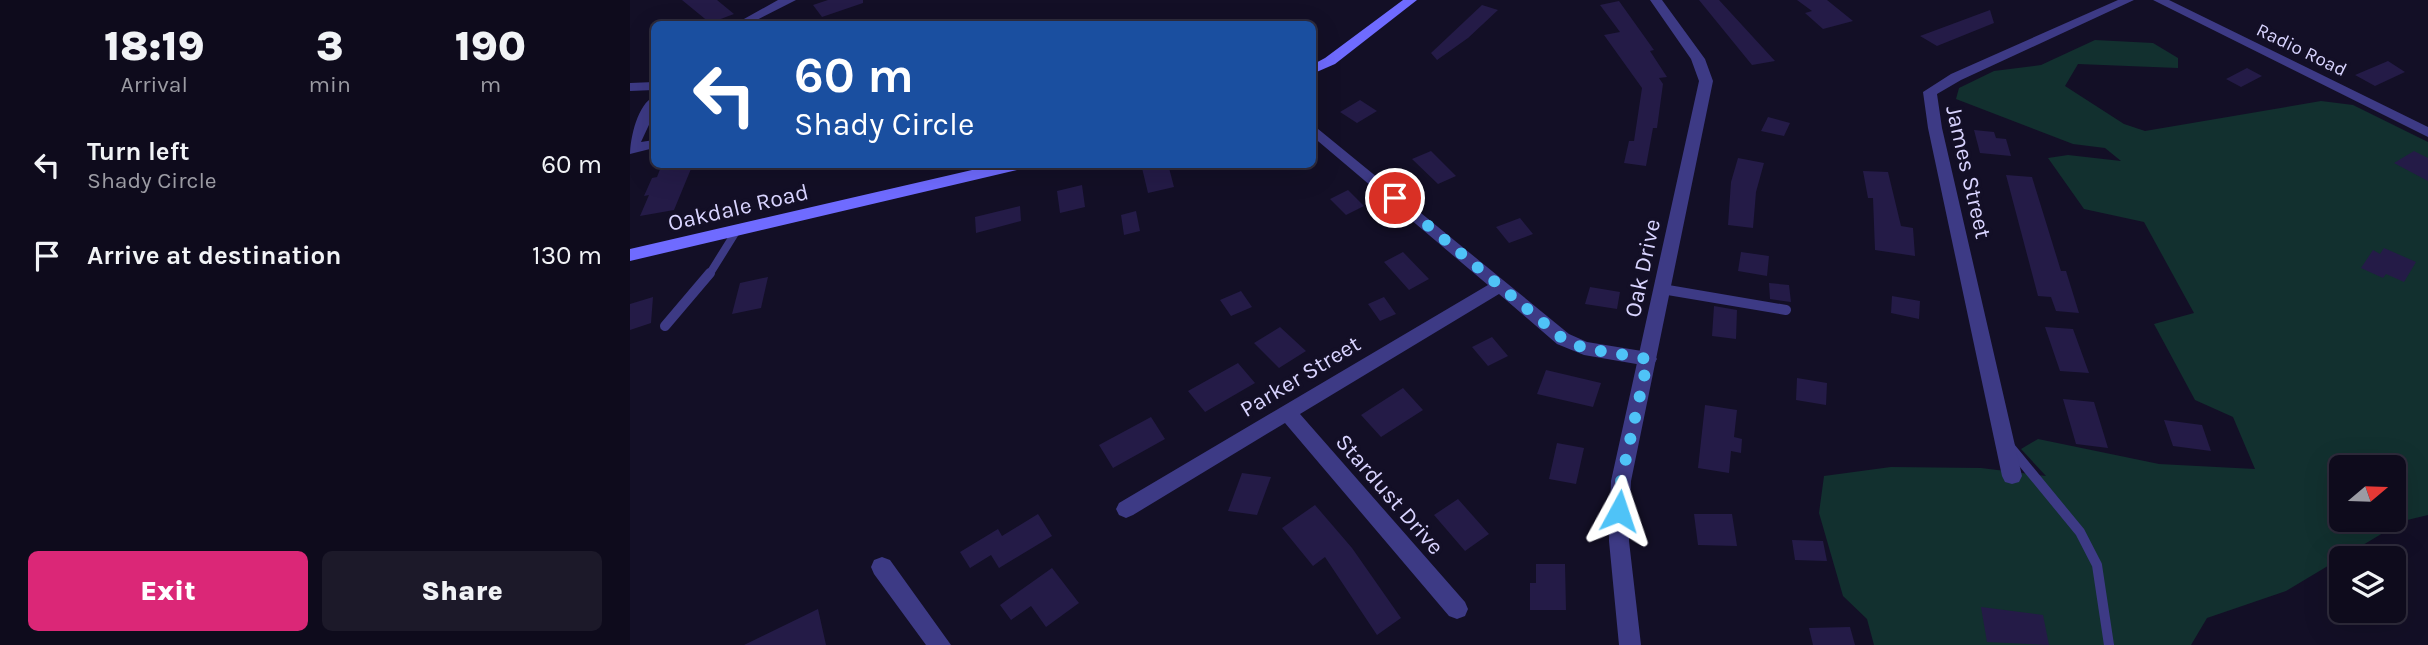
<!DOCTYPE html>
<html lang="en">
<head>
<meta charset="utf-8">
<style>
	body { margin:0; font-family:Karla,sans-serif; background:#1c1929; color:#f1f3f6; height:100vh; display:flex; flex-direction:column; font-size:26px; white-space:nowrap }
	* { box-sizing:border-box; margin:0 }
	p { font-size:23px; color:#9b9ba3 }
	.icon { flex:none; width:38px; height:38px; fill:none; stroke:currentColor; stroke-width:2; stroke-linecap:round; stroke-linejoin:round }
	.map { position:relative; flex:1; overflow:hidden }
	.panel { display:flex; flex-direction:column; background:#0e0b1c; width:630px }
	.panel>* { flex:none }
	.guide { position:absolute; left:21px; top:21px; width:665px; height:147px; border-radius:10px; box-shadow:0 7px 28px #0002,0 0 0 2px #2e2b3b; background:#1a4fa0; color:#fff; overflow:hidden }
	.needle { width:46px; rotate:71deg }
	.buttons { position:absolute; left:1699px; top:455px; display:grid; gap:14px }
	.buttons a { display:grid; place-items:center; width:77px; height:77px; border-radius:10px; background:#0e0b1c; box-shadow:0 7px 28px #0002,0 0 0 2px #2e2b3b; font-size:35px }
	.pin { position:absolute; display:grid; place-items:center; width:60px; height:60px; color:#fff; margin:-30px; border:4px solid #fff; border-radius:50%; box-shadow:0 2px 7px #0007 }
	.me { position:absolute; width:77px; margin:-38px; rotate:5deg; stroke-linejoin:round; filter:drop-shadow(0 0 5px #0008) }
	.turn { display:flex; align-items:center; gap:24px; height:147px; padding:0 28px; font-size:32px }
	.turn .icon { width:91px; height:91px; stroke-width:2.5 }
	.turn b { display:block; font-size:49px; line-height:60px }
	.eta { display:flex; justify-content:space-evenly; align-items:center; height:119px; text-align:center }
	.eta b { font-size:42px; font-weight:800; line-height:49px }
	.action { display:flex; gap:14px; margin-top:auto; padding:14px 28px }
	.action a { flex:1; height:80px; border-radius:10px; background:#db2777; color:#fff; font-size:28px; font-weight:800; line-height:80px; text-align:center }
	.action a+a { background:#1c1929; color:#f1f3f6 }
	ul { padding:0; list-style:none }
	li { display:flex; align-items:center; gap:21px; height:91px; padding:0 28px }
	li div { flex:1 }
	li b { display:block; font-size:26px }
	li em { font-style:normal }
	main { display:flex; flex:1; min-height:0 }
	.map>svg:first-child { display:block }
</style>
</head>
<body>
<main>
<section class="panel">
<div class="eta">
<div><b>18:19</b><p>Arrival</p></div>
<div><b>3</b><p>min</p></div>
<div><b>190</b><p>m</p></div>
</div>
<ul>
<li><svg class="icon" aria-label="left" viewBox="0 0 24 24"><path d="M17 20v-9H6M10 6l-5 5 5 5"/></svg><div><b>Turn left</b><p>Shady Circle</p></div><em>60 m</em></li>
<li><svg class="icon" aria-label="arrive" viewBox="0 0 24 24"><path d="M6 21V4h12l-3 4 3 4H6"/></svg><div><b>Arrive at destination</b></div><em>130 m</em></li>
</ul>
<div class="action"><a>Exit</a><a>Share</a></div>
</section>
<div class="map">
<svg width="1798" height="645" viewBox="0 0 1798 645">
	<rect width="100%" height="100%" fill="#130f26"/>
	<path fill="#12302f" fill-rule="evenodd" d="M1465,40L1523,43L1548,58V68L1448,64L1435,86L1494,124L1515,131L1691,101L1723,105L1798,142V515L1773,521L1656,591L1577,618L1561,645H1244L1237,619L1213,596L1189,513L1194,476L1261,467L1351,468L1416,476L1391,449L1408,439L1529,464L1625,469L1603,417L1565,400L1524,324L1564,313L1514,222L1454,209L1418,158L1438,155L1491,161L1475,148L1443,144L1326,99L1329,88L1364,71L1411,65ZM1712,467H1764V520H1712Z"/>
	<path fill="#241b47" d="M52,0H87L104,14L80,23Z
		M198,0H233V3L192,17L183,5Z
		M1069,0H1089L1145,61L1122,65Z
		M1167,0H1197L1223,21L1193,29L1175,13L1182,11Z
		M989,1L1024,50L1020,51L1037,77L1029,78L1033,84L1027,128H1023L1016,166L994,163L999,141H1004L1012,88L974,35L990,32L970,5Z
		M852,5L868,10L838,38L807,60L801,53Z
		M1360,10L1364,23L1307,46L1290,36Z
		M1758,61L1775,72L1745,86L1725,75Z
		M1617,68L1632,76L1611,87L1596,79Z
		M730,100L747,111L727,123L710,112Z
		M1138,117L1160,123L1154,136L1131,131Z
		M1344,130L1364,132L1366,138L1376,139L1381,156L1350,153Z
		M801,151L826,176L808,184L782,159Z
		M1784,151L1798,158V181L1764,163Z
		M1108,158L1134,163L1126,192L1123,228L1098,225L1101,182Z
		M32,164H63L44,210L10,216L19,195L14,196L22,178L27,177Z
		M527,164H538L544,187L518,193L512,168Z
		M1233,171L1258,172L1271,226L1283,228L1285,256L1245,250L1243,198H1238Z
		M1376,175L1402,177L1431,271H1436L1449,313L1426,311L1421,297L1408,296Z
		M452,185L455,207L430,213L427,191Z
		M718,190L734,206L716,215L700,199Z
		M390,206L391,221L346,233L345,217Z
		M506,211L510,231L494,235L491,215Z
		M890,218L903,234L879,243L866,227Z
		M1754,248L1786,262L1774,282L1756,274L1753,278L1731,268L1743,250L1750,254Z
		M773,252L799,279L779,290L754,262Z
		M1111,252L1139,256L1137,276L1108,271Z
		M138,277L131,308L102,314L110,283Z
		M1139,283L1159,285L1161,302L1140,299Z
		M960,287L990,292L987,309L955,304Z
		M611,291L622,307L601,316L590,300Z
		M1262,296L1290,301L1289,319L1261,313Z
		M23,297L21,323L0,330V304Z
		M754,297L766,314L750,321L738,304Z
		M1084,306L1107,310L1106,339L1082,336Z
		M650,327L676,351L649,368L624,343Z
		M1415,327L1443,329L1459,373L1430,371Z
		M862,337L878,356L858,366L842,347Z
		M608,363L625,383L575,412L558,391Z
		M916,370L971,383L963,407L907,394Z
		M1167,378L1197,383L1196,405L1166,400Z
		M773,388L793,410L751,437L731,415Z
		M1433,399L1464,402L1478,448L1446,444Z
		M1075,405L1107,410L1104,437L1112,439L1111,453L1101,451L1099,473L1068,468Z
		M521,417L535,439L483,468L469,445Z
		M1534,420L1572,425L1581,451L1543,446Z
		M927,443L954,448L946,484L919,479Z
		M612,473L641,477L627,515L598,511Z
		M828,499L859,534L835,551L804,515Z
		M685,505L722,548L771,618L747,635L695,557L683,566L652,528Z
		M408,514L422,536L369,568L361,555L340,568L330,552L368,529L372,536Z
		M1064,514H1102L1107,546L1068,545Z
		M1162,540L1193,541L1197,561L1165,560Z
		M906,564H935L936,610H900V583H906Z
		M422,568L449,603L416,627L401,606L381,620L370,605Z
		M1351,607L1413,615L1419,645L1357,642Z
		M188,609L196,645H114Z
		M1220,627L1225,645H1183L1179,628Z"/>
	<g fill="none" stroke-linecap="round" stroke-linejoin="round">
		<path stroke="#3d3a85" stroke-width="8" d="M79,275L107,230"/>
		<path stroke="#3d3a85" stroke-width="10" d="M1032,289L1156,310
			M35,326L80,273
			M1380,447L1450,532L1467,565L1479,645"/>
		<path fill="#3d3a85" fill-rule="evenodd" d="M148,0H166L119,24H105Z
			M1488,0H1504L1331,80L1307,94L1312,128L1392,476L1389,482L1382,484L1375,482L1372,476L1298,128L1293,92L1321,74Z
			M24,82V90L0,91V83Z
			M24,97V114L11,142L24,140V148L0,154C0,138 8,103 24,97Z
			M682,124L939,334L957,342L1018,352L1024,354L1027,359L1024,364L1018,366L954,355L927,344L869,294L670,414L835,602L838,609L835,616L827,619L819,616L655,423L503,515L496,518L489,515L486,509L489,503L858,285L682,136Z
			M252,557L260,560L321,645H296L244,574L241,567L244,560Z"/>
		<path fill="#3d3a85" fill-rule="evenodd" d="M1020,0H1032L1075,59L1083,81L1001,481L999,541L1011,645H989L979,541L981,481L1069,81L1061,59Z
			M1523,0H1539L1798,127V137Z"/>
		<path fill="#6f6bff" fill-rule="evenodd" d="M773,0H787L705,64L682,74V65L695,58Z
			M368,164H398L391,169L0,261V249Z"/>
	</g>
	<g fill="none" stroke-linecap="round" stroke-linejoin="round">
		<path stroke="#4fc3f7" stroke-width="12" stroke-dasharray="0 21.6" d="M765,198L933,339L954,348L1018,359L991,481L989,511"/>
	</g>
	<g text-anchor="middle" stroke-width="7" stroke-linejoin="round" paint-order="stroke">
		<g font-size="19" fill="#d9d4ff" stroke="#130f26">
			<text transform="translate(1672 49) rotate(26)" y="7">Radio Road</text>
		</g>
		<g font-size="23" fill="#d9d4ff" stroke="#130f26">
			<text transform="translate(1339 172) rotate(77)" y="8">James Street</text>
			<text transform="translate(108 207) rotate(-13)" y="8">Oakdale Road</text>
			<text transform="translate(1012 268) rotate(-78)" y="8">Oak Drive</text>
			<text transform="translate(670 376) rotate(-31)" y="8">Parker Street</text>
			<text transform="translate(760 494) rotate(49)" y="8">Stardust Drive</text>
		</g>
	</g>
</svg>
<div class="buttons">
<a><svg class="needle" viewBox="-14 -14 28 28"><path d="M0-13l5 13h-10z" fill="#e53935"/><path d="M0 13l5-13h-10z" fill="#9b9ba3"/></svg></a>
<a><svg class="icon" aria-label="layers" viewBox="0 0 24 24"><path d="M12 4l9 5-9 5-9-5zM3 14l9 5 9-5"/></svg></a>
</div>
<div class="pin" style="left:765px;top:198px;background:#d93025"><svg class="icon" aria-label="arrive" viewBox="0 0 24 24"><path d="M6 21V4h12l-3 4 3 4H6"/></svg></div>
<svg class="me" style="left:989px;top:511px" viewBox="-20 -20 40 40"><path d="M0-17L14 15 0 8-14 15z" fill="#4fc3f7" stroke="#fff" stroke-width="4"/></svg>
<div class="guide">
<div class="turn"><svg class="icon" aria-label="left" viewBox="0 0 24 24"><path d="M17 20v-9H6M10 6l-5 5 5 5"/></svg><div><b>60 m</b>Shady Circle</div></div>
</div>
</div>
</main>
</body>
</html>
